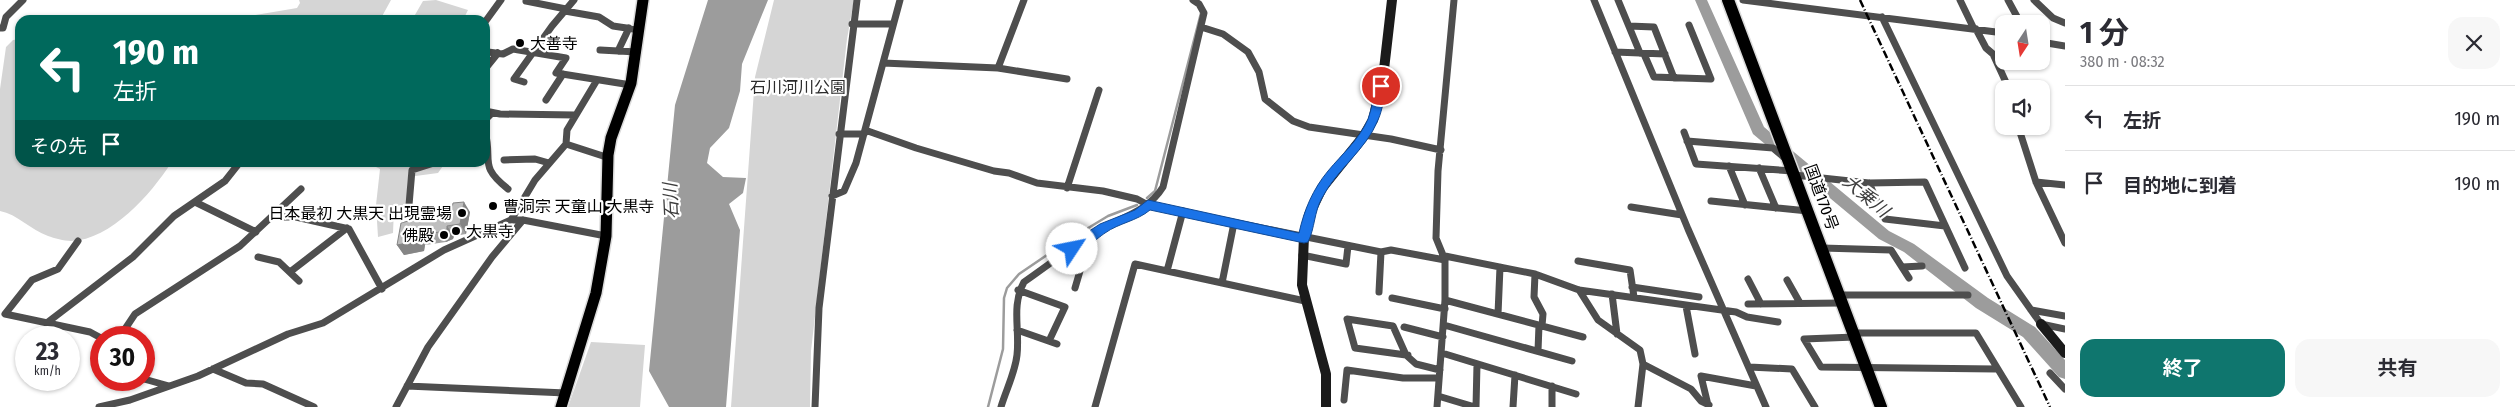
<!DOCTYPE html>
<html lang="ja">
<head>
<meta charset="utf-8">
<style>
	body { margin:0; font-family:"Fira Sans Condensed","Noto Sans JP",sans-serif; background:#f7f7f7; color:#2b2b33; height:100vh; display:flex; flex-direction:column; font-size:19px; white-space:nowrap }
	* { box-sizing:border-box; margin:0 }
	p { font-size:16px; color:#7c7c81 }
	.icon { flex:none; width:28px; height:28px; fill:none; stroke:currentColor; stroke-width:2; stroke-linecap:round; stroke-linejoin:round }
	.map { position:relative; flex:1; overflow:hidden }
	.sheet { display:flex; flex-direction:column; background:#fff; width:450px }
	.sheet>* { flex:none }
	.top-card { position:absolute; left:15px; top:15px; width:475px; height:152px; border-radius:15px; box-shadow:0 1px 4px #0004; background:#00695c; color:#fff; overflow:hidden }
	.needle { width:32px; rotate:192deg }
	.fabs { position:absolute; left:1995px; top:15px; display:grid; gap:10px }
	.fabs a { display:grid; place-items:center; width:55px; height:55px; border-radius:10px; background:#fff; box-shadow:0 1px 4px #0004; font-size:25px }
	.speed { position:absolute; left:15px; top:326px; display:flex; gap:10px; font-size:25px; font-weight:700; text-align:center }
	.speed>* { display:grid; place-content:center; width:65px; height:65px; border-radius:50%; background:#fff; box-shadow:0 1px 4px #0004; line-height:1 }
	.speed small { font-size:12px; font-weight:400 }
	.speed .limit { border:8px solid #d22; background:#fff; color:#111 }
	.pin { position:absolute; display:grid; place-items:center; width:42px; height:42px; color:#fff; margin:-21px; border:2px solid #fff; border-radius:50%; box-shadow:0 1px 5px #0007 }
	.me { position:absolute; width:55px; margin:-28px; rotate:56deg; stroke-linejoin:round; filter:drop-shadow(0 0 4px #0008) }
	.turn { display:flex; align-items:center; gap:18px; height:105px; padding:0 15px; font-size:22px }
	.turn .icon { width:65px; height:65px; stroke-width:2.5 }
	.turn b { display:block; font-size:35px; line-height:42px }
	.then { display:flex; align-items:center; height:48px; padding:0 15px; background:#0003; gap:10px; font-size:19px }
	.round { display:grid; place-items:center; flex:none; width:52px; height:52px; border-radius:15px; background:#f7f7f7 }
	.summary { display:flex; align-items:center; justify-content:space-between; height:85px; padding:0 15px }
	h1 { font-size:30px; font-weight:700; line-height:38px }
	.primary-button { display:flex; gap:10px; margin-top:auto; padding:10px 15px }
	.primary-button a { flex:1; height:58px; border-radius:15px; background:#0f766e; color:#fff; font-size:20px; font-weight:700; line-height:58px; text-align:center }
	.primary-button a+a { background:#f7f7f7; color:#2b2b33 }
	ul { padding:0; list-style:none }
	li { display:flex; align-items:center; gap:15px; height:65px; padding:0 15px; border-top:1px solid #e1e1e2 }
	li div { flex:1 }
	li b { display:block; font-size:19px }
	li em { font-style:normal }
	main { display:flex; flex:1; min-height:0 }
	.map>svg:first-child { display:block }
</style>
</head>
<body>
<main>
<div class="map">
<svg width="2065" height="407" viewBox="0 0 2065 407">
	<rect width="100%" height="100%" fill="#fff"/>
	<path fill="#d5d5d5" d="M299,0H391L380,20H227L297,8L300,3Z
		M436,0L468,10L463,20H412L423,1Z
		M774,0H854L847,39L811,351L810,407H731L755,77Z
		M20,39V162L171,163C151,194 111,240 71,241C64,241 54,238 48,236C31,230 17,214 0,211V89L6,47L13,40Z
		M368,163H445L438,173L408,177L407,206L394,209L393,233L378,237L376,205L380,169Z
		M591,342L645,345L640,407H568Z"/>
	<path fill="#9c9c9c" d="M708,0H768L742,64L740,91L729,128L710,148L707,163L723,177L746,178L743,193L729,204L740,230L726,407H669L649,371L675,105Z"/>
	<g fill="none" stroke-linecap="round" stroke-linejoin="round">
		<path stroke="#9c9c9c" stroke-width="2.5" d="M1147,198L1155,191L1201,13
			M988,407L1003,349L1004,298L1007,288L1019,274L1075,236L1108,216L1137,205"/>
		<path fill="#9c9c9c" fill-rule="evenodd" d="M1695,0H1707L1764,127L1889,231L1914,244L1988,298L2035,327L2065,360V379L2059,377L2023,337L1976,308L1904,252L1879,239L1753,134Z"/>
		<defs>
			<path id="primary" d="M561,407L596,293L606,236L608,155L611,138L631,83L643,0"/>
			<path id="highway" d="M1728,0L1881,407"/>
		</defs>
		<use href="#primary" stroke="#dbdbdb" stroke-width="14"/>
		<use href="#highway" stroke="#dbdbdb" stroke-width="15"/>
		<path stroke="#4e4e4e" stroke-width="7" d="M1594,0L1688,229L1766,407
			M1618,0L1640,53
			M1743,0L2004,33
			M1960,0L1974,29
			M2008,0L2021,24
			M2034,0L2053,18L2065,23
			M526,1L566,9
			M565,11L599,17L613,26L640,30
			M1882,17L2007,276L2041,324L2065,329
			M485,22L501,0
			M852,24H893
			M1629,26L1654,27L1674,78
			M1201,27L1223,34L1248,52L1259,72L1265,99L1293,121L1309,127L1391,139L1441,150
			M0,28H3L6,17L23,0
			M1976,29L1986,48L1993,54L2009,89
			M2041,42L2065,46
			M600,50L637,52
			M618,51L629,28
			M488,52L503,54L513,49L566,58L556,73L631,85
			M1615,52L1665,54
			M1644,54L1654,77L1711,79L1689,25
			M883,63L998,68L1067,79
			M998,68L1024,0
			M485,69L498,53
			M597,80L567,130L566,144L603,156L608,155
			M524,82L514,79L552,26L574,0
			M546,100L563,74
			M485,111L500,114L575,115
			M485,120L492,113
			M2018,126L2036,182L2065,243
			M865,130L916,148L994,171L1009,173L1037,183L1103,191L1137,199L1148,205L1381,252L1391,250L1445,260
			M485,131C493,162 478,165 508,189
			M1684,132L1696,164L1793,171
			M839,134H864
			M1687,141L1773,148L1786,159
			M504,160L535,159L549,163
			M1729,166L1745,205
			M1759,168L1776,208
			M1794,175L1869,183L1925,182L1965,268
			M2036,182L2065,185
			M1869,183L1885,219L1945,226
			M1067,188L1099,90
			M832,196L844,191L856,163L900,0
			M1711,201L1808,211
			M195,202L256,232
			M409,205L412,170L437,162
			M1631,207L1682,215
			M273,217H296L349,229L382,289
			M511,220L535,180L566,144
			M78,241L58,269L32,280L5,314L90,332L101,338
			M1822,248L1891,250L1909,278
			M1072,249L1085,254L1075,288
			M1302,255L1346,264L1348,246
			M1445,256L1535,274L1579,290L1736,312L1747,317L1778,322
			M258,257L279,262L299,281
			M1578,261L1630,270L1634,297
			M1902,267L1922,266
			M1167,271L1183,211
			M290,272L347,228
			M1535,274L1534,297L1543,314L1542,326
			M1748,279L1761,304
			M1787,280L1800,303
			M1222,283L1234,223
			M1632,287L1699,297
			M1018,290L1065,307L1049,341
			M1579,290L1598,320L1640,350L1643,364L1638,407
			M1379,292L1381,252
			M1612,294L1617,334
			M1839,295H1968
			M1392,298L1445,309
			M1445,300L1583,337
			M1748,304L1842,303
			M1686,306L1695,354
			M2031,310L2065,316
			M1498,314L1500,267
			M1347,319L1393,326L1406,355L1355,348Z
			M48,322L133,257L174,216L225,181L240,162
			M1444,325L1572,361
			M1404,327L1443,337
			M1017,330L1057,344
			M1854,333H1976L2021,407
			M1855,337L1804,339L1821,367L1996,369
			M119,338L135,314L240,246L301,189
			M1538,351L1539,325
			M1442,353L1576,394
			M1406,355H1408
			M1406,355L1416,364L1440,370
			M1643,364L1691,389L1701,401L1709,405
			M1749,367L1792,369L1815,407
			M213,369L246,383L263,384L314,407
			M2050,373L2065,389
			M144,379L169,386
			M407,386L566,393
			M1552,386V407
			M1438,396L1475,407
			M1344,400L1347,370L1403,378H1439
			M1708,405L1701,376L1756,386
			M99,407L130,400L198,376L288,334L323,323L444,250L511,220H523L606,236
			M396,407L428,347L492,257L523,220
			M815,407L819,308L857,0
			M1001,407C1006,390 1015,373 1017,355C1020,329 1011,306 1024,282C1047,266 1070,248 1094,233C1118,218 1147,213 1163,187L1204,13L1199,4L1193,0
			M1095,407L1135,264L1305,301
			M1437,407L1445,300V260L1436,238L1438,171L1454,0
			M1476,407L1477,364
			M1513,407L1515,375"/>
		<path stroke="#1b1b1b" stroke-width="10" d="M2041,324L2065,353
			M1326,407V374L1302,285L1304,236L1309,215L1322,188L1363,137L1373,120L1383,78L1392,0"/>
		<use href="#primary" stroke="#000" stroke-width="11"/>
		<use href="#highway" stroke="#000" stroke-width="12"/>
		<path stroke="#000" stroke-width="2.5" stroke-dasharray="8 2.5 1 2.5" stroke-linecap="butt" d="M1860,0L2050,407"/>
	</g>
	<path fill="#a3a3a3" d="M470,212L466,234L454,236L453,239L446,242L425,245L424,251L404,255L397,245L451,214Z"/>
	<path fill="#858585" d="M464,202L470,212L466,234L460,224Z
		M447,226L454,236L453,239L446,242L440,232Z
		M418,235L425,245L424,251L404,255L397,245Z"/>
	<path fill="#bebebe" stroke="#858585" d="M464,202L460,224L447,226V229L440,232L418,235L417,241L397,245L401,223L426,216L451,214L453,203Z"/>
	<path fill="#1a73e8" stroke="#114b97" d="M1381,82L1386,86C1384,96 1383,109 1378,120C1366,150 1337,169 1322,198C1314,212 1315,228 1308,242L1304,243L1150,210C1137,221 1119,223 1105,233C1096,239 1079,256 1068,252V245L1100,224L1135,210L1148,200L1299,233C1304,210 1313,189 1328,171C1342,154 1359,140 1368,119C1372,109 1373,96 1376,86Z"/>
	<g fill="#000" stroke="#fff" stroke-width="2">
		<circle cx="520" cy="43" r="5"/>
		<circle cx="493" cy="206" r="5"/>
		<circle cx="462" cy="213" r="5"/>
		<circle cx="456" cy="231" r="5"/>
		<circle cx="444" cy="235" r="5"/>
	</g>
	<g text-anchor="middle" stroke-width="4.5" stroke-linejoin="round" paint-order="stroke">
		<g font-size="16" fill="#000" stroke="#fff" text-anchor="start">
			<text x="530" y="49">大善寺</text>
			<text x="503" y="212">曹洞宗 天童山 大黒寺</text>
			<text x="452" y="219" text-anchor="end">日本最初 大黒天 出現霊場</text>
			<text x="466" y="237">大黒寺</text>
			<text x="434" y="241" text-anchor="end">佛殿</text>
		</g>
		<g font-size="16" fill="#2c2c2c" stroke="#fff">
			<text x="798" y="93">石川河川公園</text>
		</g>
		<g font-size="16" fill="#000" stroke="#fff">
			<text transform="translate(1822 197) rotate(70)" y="6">国道170号</text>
		</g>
		<g font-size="18" font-style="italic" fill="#3d3d3d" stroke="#fff">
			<text transform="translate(1866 196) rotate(40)" y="6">大乗川</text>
			<text transform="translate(671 201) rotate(-93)" y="6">石川</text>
		</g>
	</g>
</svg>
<div class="fabs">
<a><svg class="needle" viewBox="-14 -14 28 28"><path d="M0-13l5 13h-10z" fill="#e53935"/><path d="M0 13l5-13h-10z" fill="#7c7c81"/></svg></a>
<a><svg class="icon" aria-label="sound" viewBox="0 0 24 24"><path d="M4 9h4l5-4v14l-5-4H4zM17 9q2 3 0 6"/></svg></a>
</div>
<div class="speed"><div>23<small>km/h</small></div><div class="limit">30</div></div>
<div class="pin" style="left:1381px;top:86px;background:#d93025"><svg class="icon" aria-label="arrive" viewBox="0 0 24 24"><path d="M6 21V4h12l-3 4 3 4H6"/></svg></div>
<svg class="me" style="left:1072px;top:249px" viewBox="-20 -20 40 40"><circle r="19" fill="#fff"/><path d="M0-13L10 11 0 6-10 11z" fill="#1a73e8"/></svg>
<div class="top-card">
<div class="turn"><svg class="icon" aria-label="left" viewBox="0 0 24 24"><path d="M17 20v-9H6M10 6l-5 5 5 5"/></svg><div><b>190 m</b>左折</div></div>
<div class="then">その先<svg class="icon" aria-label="arrive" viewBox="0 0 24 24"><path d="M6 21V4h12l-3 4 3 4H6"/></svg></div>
</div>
</div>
<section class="sheet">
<div class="summary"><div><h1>1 分</h1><p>380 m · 08:32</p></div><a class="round"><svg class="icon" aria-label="close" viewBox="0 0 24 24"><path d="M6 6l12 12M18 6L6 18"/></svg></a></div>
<ul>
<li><svg class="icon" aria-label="left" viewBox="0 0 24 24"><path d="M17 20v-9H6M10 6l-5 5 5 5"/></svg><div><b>左折</b></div><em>190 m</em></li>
<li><svg class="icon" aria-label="arrive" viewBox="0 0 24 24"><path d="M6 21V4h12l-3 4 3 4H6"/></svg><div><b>目的地に到着</b></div><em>190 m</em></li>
</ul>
<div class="primary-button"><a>終了</a><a>共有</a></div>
</section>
</main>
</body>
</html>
